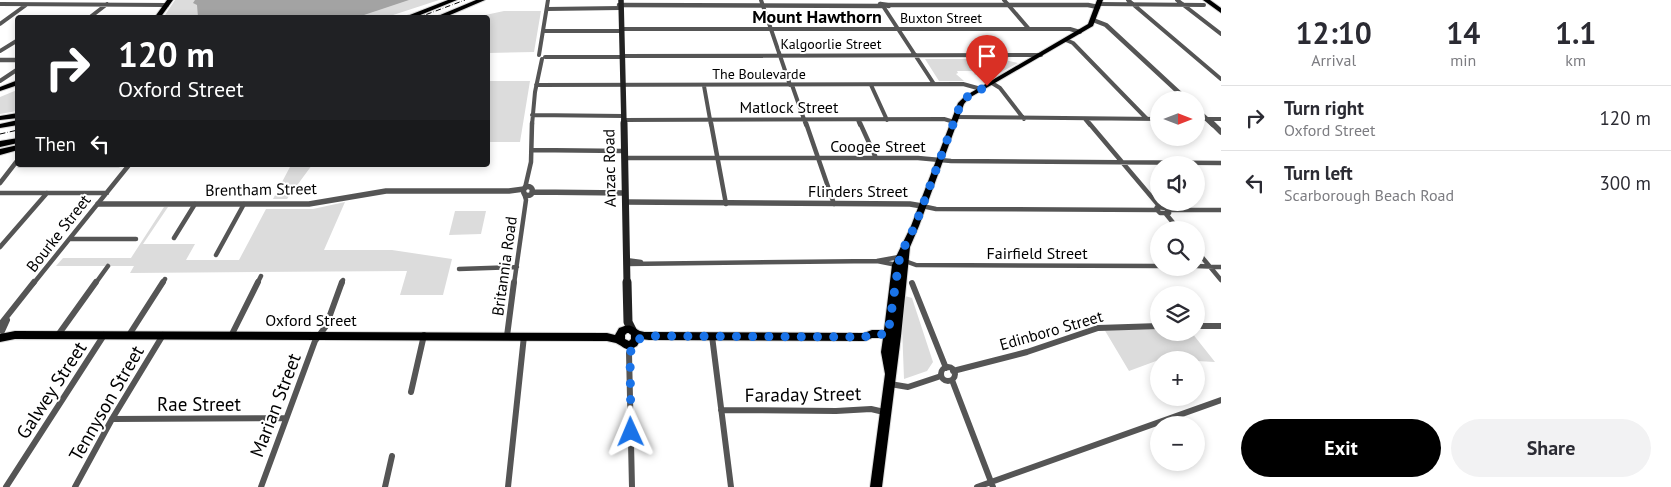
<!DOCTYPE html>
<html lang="en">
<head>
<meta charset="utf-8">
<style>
	body { margin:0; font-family:"PT Sans",sans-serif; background:#f2f2f3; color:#2b2b33; height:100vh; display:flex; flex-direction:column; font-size:19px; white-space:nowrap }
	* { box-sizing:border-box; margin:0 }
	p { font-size:16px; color:#7c7c81 }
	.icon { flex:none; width:28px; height:28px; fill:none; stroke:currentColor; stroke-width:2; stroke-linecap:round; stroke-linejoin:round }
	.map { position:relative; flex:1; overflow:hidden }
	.sheet { display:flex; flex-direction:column; background:#fff; width:450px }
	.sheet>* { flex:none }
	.top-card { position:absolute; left:15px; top:15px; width:475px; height:152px; border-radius:5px; box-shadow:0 2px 8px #0003; background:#202124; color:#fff; overflow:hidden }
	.needle { width:32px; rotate:90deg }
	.fabs { position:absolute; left:1150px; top:91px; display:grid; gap:10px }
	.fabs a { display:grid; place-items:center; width:55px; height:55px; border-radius:50%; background:#fff; box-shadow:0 2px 8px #0003; font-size:25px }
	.pin { position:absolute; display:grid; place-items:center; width:42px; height:42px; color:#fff; margin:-51px -21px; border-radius:50% 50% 50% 0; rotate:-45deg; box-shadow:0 0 5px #0007 }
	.pin .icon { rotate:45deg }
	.me { position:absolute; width:55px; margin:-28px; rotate:359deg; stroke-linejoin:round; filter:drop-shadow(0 0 4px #0008) }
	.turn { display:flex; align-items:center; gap:18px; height:105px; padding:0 20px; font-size:22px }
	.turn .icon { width:65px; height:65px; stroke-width:2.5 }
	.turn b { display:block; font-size:35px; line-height:42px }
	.then { display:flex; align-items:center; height:48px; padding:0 20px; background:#0003; gap:10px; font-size:19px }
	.eta { display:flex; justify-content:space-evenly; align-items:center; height:85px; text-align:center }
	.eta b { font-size:30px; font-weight:700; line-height:35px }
	.button { display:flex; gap:10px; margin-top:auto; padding:10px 20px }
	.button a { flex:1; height:58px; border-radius:30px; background:#000; color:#fff; font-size:20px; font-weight:700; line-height:58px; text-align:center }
	.button a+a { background:#f2f2f3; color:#2b2b33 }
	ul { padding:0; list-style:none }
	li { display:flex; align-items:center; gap:15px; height:65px; padding:0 20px; border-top:1px solid #e1e1e2 }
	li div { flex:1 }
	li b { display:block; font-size:19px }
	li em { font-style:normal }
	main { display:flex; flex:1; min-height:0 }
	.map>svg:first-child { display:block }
</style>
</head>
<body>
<main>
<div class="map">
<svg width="1221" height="487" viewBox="0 0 1221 487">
	<rect width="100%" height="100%" fill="#fff"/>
	<path fill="#dcdcdc" d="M175,0H439L387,17L163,18Z
		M504,11H541L534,52L488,53V18L476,17Z
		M925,59H1000L1018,63L987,80L982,74L975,75L974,73L978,71H957L958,73L956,74L964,81H939Z
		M488,81H530L520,142H488Z
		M17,90V111L0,114V97Z
		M20,165H122L119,168H17Z
		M291,165H312L287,199H273Z
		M345,202L324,250H392L452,259L443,295H400L407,271L130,273L134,266H56L63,258H131L164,207H168L143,244H195L186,260H239L266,209H313Z
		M455,211H486L481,234L449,235Z
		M905,296L912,298L933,362L927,371L904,379L902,326Z
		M1159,328V332L1192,333L1215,362L1179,360L1175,354L1129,371L1104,329Z"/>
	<path fill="#a3a3a3" d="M195,0H409L358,17H198L197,5L193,3Z"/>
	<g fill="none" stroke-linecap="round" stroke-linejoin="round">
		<defs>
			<path id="primary" d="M167,0H173L160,18H154Z
				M1097,0H1103L1093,26L969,98L964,104L919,226L910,247L901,336L882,487H870L885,374L881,352L883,338H872L865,341L649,340L641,339L637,346C625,352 626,348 616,343C613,342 610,342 607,341L15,339L0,342V334L15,331L607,333L615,335L619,328C631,323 631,326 640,331C643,332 646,332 649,332L864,333L872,330H884L892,265L911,226L958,103L965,96L1088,24ZM627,333H629L631,335V339L629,341L625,339V335Z
				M1203,0H1210L1221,8V13Z
				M18,80V85L0,91V87Z"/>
			<path id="motorway" d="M448,0H457L413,18H402Z
				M476,0H485L443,18H433Z
				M18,113V118L0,120V116Z
				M18,120V125L0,128V124Z
				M18,138V143L0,147V141Z
				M18,145V150L0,155V149Z"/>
		</defs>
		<use href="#primary" stroke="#dbdbdb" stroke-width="2"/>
		<use href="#motorway" stroke="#dbdbdb" stroke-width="2"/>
		<path stroke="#555" stroke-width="4" d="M761,0L790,85
			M1004,0L1029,29
			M1128,0L1221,79
			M1177,0L1221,34
			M0,4L167,5
			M1099,4L1204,5
			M883,6L934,84
			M547,9L620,8
			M89,18L107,4
			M0,24L26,5
			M622,29H1070L1080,32
			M544,31H622
			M1066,40L1073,43L1147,119
			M0,51L18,40
			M539,55L548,0
			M622,56L1041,55
			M545,57H622
			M0,81L18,69
			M992,83L1000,88L1024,119
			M536,85L963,84L981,89
			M792,85L806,125
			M871,85L887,120
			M704,86L711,125
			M532,115L623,116
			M955,117L1159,119
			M1085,119L1090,125
			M1196,119H1221
			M623,120L944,119L954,122
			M858,120L860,125
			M532,125L535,92L542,59"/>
		<path stroke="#555" stroke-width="4.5" d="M711,123L726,204
			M806,123L834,204
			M860,123L876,158
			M1089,123L1160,207
			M532,150L624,151
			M624,158H918L951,161L1221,163
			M0,183L17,161
			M525,188L531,162L532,123
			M0,193H107
			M922,206L936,209L1157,210
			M1157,207L1166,208L1169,213H1160L1156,209Z
			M1168,210H1221
			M1166,214L1179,230
			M174,238L195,204
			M71,239H136
			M0,247L47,193
			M1196,250L1221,280
			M216,255L244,204
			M626,260L641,262
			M877,261L897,265L905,261L916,265L1159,266
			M626,264L877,261L899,257
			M1196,266L1221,267
			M459,269L517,267
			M33,284L129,165
			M95,284L108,266
			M162,284L165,279
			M257,284L261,276
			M342,284L343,280
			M514,284L526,200L524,193"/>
		<path stroke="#555" stroke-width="6" d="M912,283L946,368
			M0,325L34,282
			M1196,326H1221
			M2,331L7,320
			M58,335L96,282
			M129,335L163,282
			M231,336L258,282
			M507,336L514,282
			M712,336L731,487
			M941 374a7 7 0 1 1 14 0a7 7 0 1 1-14 0Z
			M953,371L1027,352L1098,328L1159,326
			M952,380L993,487
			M890,384L908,387L941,376
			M411,392L424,335
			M721,410L836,411L871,409L884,412
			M112,419L286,418
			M6,487L104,335
			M75,487L112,419L163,335
			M261,487L315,341L326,326L342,282
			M385,487L392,456
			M508,487L524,336
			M632,487L629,353L633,343
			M977,487L1221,400"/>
		<path stroke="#555" stroke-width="4.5" d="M880,4L888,5L889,6Z
			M619,5L882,6
			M888,5H1088L1098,7
			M1093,20L1106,25L1187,100
			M0,60H18
			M1196,109L1213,125"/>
		<path stroke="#555" stroke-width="5.5" d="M1212,123L1221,132
			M523.5 191a4.5 4.5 0 1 1 9 0a4.5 4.5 0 1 1-9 0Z
			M532,192L625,193
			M625,202L910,204L922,206
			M98,204H309L386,191H509L524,189"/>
		<path stroke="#222" stroke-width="5.5" d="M621,0L624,125"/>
		<path stroke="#222" stroke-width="7" d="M624,123L627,284"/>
		<path stroke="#222" stroke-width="9" d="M627,282L628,322L632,330"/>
		<use href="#primary" fill="#000" fill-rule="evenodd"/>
		<use href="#motorway" fill="#000" fill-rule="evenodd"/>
		<path stroke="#000" stroke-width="1" stroke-dasharray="5.5 2 0.5 2" stroke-linecap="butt" d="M417,18L465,0
			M0,134L18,130"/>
	</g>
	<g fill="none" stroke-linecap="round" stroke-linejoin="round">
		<path stroke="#1a73e8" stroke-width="9" stroke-dasharray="0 16.2" d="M631,432L630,353L636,340L649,336L865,337L868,335L888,334L900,255L915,226L961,103L967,97L987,86"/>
	</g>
	<g text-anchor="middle" stroke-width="4" stroke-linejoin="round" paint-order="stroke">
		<g font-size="14" fill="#000" stroke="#fff">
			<text x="941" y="23">Buxton Street</text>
			<text x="831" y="49">Kalgoorlie Street</text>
			<text x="759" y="79">The Boulevarde</text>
		</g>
		<g font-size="16" fill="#000" stroke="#fff">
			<text x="789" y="113">Matlock Street</text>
			<text x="878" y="152">Coogee Street</text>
			<text transform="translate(609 168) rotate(-91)" y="6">Anzac Road</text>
			<text transform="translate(261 189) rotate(-1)" y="6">Brentham Street</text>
			<text x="858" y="197">Flinders Street</text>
			<text transform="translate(58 233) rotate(-52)" y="6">Bourke Street</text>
			<text x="1037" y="259">Fairfield Street</text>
			<text transform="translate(504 266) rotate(-82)" y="6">Britannia Road</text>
			<text x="311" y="326">Oxford Street</text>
			<text transform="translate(1051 330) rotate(-16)" y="6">Edinboro Street</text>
		</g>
		<g font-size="18" font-weight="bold" fill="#000" stroke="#fff">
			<text x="817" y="23">Mount Hawthorn</text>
		</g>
		<g font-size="19" fill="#000" stroke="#fff">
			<text transform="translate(51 390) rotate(-57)" y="7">Galwey Street</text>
			<text transform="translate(803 394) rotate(-1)" y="7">Faraday Street</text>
			<text transform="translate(106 403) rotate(-60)" y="7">Tennyson Street</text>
			<text x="199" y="411">Rae Street</text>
			<text transform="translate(275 405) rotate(-69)" y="7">Marian Street</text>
		</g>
	</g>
</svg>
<div class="fabs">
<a><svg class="needle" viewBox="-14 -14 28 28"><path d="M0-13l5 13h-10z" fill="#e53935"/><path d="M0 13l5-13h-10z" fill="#7c7c81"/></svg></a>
<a><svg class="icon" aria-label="sound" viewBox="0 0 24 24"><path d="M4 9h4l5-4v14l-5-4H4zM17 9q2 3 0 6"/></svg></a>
<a><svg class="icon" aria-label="search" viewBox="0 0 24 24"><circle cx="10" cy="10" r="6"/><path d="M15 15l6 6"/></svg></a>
<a><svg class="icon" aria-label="layers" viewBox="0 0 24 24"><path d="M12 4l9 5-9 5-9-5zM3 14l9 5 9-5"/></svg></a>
<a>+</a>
<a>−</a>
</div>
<div class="pin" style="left:987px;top:86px;background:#d93025"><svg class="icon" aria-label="arrive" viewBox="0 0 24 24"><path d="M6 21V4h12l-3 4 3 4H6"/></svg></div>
<svg class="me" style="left:631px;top:432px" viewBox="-20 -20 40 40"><path d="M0-17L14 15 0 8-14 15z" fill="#1a73e8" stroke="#fff" stroke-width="4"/></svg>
<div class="top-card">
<div class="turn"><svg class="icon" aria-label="right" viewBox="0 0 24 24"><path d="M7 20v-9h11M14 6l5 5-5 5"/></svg><div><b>120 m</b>Oxford Street</div></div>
<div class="then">Then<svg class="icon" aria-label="left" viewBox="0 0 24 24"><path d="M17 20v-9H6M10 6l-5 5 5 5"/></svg></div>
</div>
</div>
<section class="sheet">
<div class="eta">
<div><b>12:10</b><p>Arrival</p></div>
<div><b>14</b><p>min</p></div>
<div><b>1.1</b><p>km</p></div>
</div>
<ul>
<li><svg class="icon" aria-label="right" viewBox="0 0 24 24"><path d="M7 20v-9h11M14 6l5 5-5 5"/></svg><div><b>Turn right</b><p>Oxford Street</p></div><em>120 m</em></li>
<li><svg class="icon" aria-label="left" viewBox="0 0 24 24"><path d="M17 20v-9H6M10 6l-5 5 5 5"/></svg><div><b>Turn left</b><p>Scarborough Beach Road</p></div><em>300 m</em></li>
</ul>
<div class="button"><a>Exit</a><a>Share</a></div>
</section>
</main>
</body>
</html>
